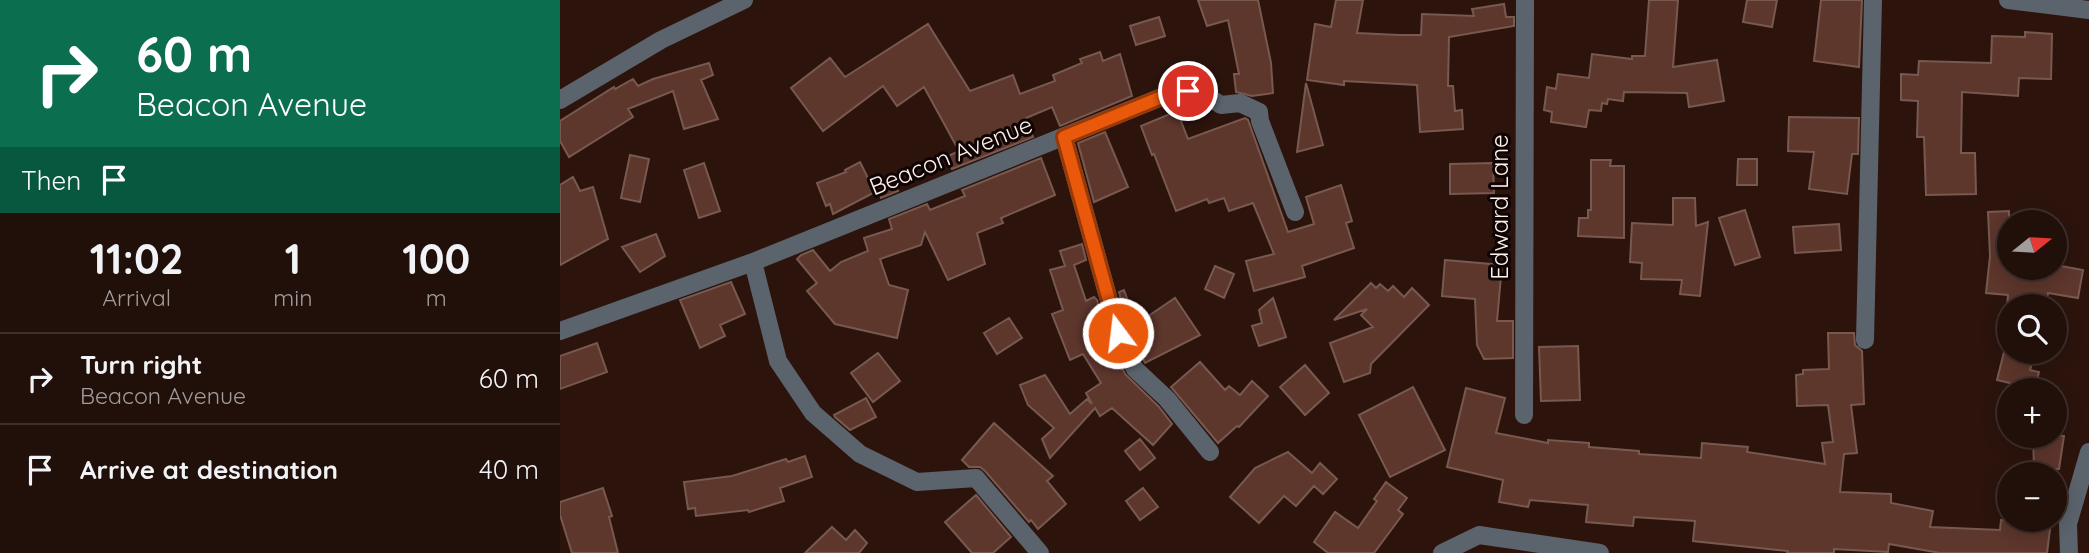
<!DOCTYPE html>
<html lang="en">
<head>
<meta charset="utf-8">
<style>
	body { margin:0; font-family:Quicksand,sans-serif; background:#291813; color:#f1f3f6; height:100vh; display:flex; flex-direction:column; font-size:26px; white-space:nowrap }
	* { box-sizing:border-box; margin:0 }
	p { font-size:23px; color:#a29c9c }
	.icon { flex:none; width:38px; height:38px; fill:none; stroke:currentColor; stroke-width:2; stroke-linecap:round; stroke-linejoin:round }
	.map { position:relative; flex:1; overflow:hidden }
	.side { display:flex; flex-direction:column; background:#210f0a; width:560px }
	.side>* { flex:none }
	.top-card { background:#0b6e4f; color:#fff; overflow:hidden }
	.needle { width:46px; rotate:72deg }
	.buttons { position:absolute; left:1437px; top:210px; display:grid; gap:14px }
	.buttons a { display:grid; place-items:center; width:70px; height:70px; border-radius:50%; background:#210f0a; box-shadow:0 4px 18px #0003,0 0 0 2px #3e2f2b; font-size:35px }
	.pin { position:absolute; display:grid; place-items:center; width:60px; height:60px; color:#fff; margin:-30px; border:4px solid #fff; border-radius:50%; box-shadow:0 2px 7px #0007 }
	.me { position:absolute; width:77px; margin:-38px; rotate:345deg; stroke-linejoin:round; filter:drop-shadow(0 0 5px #0008) }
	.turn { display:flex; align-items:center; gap:24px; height:147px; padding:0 21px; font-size:32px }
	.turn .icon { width:91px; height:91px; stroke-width:2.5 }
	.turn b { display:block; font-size:49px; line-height:60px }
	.then { display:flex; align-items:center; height:66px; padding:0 21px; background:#0003; gap:14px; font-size:26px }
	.eta { display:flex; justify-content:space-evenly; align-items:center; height:119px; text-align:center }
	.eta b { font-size:42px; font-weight:700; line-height:49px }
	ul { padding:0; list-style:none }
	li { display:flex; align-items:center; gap:21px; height:91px; padding:0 21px; border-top:2px solid #3e2f2b }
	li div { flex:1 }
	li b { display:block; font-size:26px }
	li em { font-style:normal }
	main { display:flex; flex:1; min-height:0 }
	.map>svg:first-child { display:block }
</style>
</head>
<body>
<main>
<section class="side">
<div class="top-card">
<div class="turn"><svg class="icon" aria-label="right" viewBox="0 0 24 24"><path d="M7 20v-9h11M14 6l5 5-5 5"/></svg><div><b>60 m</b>Beacon Avenue</div></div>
<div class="then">Then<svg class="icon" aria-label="arrive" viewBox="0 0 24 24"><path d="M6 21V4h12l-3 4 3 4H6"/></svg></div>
</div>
<div class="eta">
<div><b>11:02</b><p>Arrival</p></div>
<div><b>1</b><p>min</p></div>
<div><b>100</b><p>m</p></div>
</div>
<ul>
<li><svg class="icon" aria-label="right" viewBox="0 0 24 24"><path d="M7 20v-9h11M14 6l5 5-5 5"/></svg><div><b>Turn right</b><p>Beacon Avenue</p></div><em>60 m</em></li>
<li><svg class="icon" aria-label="arrive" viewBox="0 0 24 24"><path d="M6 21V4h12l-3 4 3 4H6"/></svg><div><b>Arrive at destination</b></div><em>40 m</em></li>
</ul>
</section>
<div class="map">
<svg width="1529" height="553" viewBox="0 0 1529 553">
	<rect width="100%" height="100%" fill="#2c140d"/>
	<path fill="#5d362c" stroke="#775950" stroke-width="2" d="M638,0H698L711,63L713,93L692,96L676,92L674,74H679L668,20L647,26Z
		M776,0H803L797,33L839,35H861L862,14L914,16L912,9L944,4L946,17H954V26L889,37L888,86H893L895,111L902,110L903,129L860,132L857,85L784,81V85L747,80L755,24L771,27Z
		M1089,0H1118L1113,67L1157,60L1164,101L1129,107L1127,93L1064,92L1063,101L1048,99L1047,104L1042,103L1041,111L1029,110L1026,127L991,122L992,112L984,110L987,87L996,89L998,74L1029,78L1032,54L1072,59V56H1085Z
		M1187,0H1217L1212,27L1183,22Z
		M1261,0H1302L1299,67L1254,61Z
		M599,17L605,36L576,45L570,26Z
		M368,24L410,91L453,75L460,94L495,81L493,75L522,63L520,59L540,52L543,61L560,54L572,96L500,126L492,107L466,118L473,137L392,169L386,157L399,151L364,87L337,106L323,86L263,131L231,88L270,58L285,77Z
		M1465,32L1492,34L1491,79L1459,78L1458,96L1402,92L1401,153H1415L1416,194L1366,195L1364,137H1357L1358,101L1341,100V74L1358,75L1359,61L1431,63L1432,36L1465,37Z
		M149,63L153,75L141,80L158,119L124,129L113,91L68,109L73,117L9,157L0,141V121L54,87L55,89L73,79L78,86L93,79Z
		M746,83L763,145L737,152Z
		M617,111L628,139L685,118L688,120L728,232L754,224L746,197L781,185L792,221L786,223L794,248L742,266L745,277L694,291L686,261L714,254L693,203L669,211L664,198L649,203L647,199L616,211L594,154L592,155L581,126Z
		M1229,117L1299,118L1298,154H1292L1287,194L1249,189L1254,152L1228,151Z
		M545,132L568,187L534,202L518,143Z
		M70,155L89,159L80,202L61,198Z
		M481,158L495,195L441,218L443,223L417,233L425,264L388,280L365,232L361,245L320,259L329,285L348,290L337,338L275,324L247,291L257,283L237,259L241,255L253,250L270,271L281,262L308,251L304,238L332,229L329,219L367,204L370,210L405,196L402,190Z
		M1178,159H1197V185H1177Z
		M1031,160H1051L1050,166H1064V238L1018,236L1019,218H1028V210H1031Z
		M300,162L315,192L273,214L270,204L266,206L257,183L286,172L285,170Z
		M144,163L160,211L139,218L124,170Z
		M933,163L934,193L890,194V164Z
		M331,175L338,191L321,198L316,182Z
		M13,177L20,191L33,187L48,239L0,265V185Z
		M1113,198H1135L1136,226L1148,222L1140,296L1120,294L1122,280L1081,279L1082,263L1070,262L1072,223L1113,225Z
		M1185,210L1200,257L1175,265L1159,218Z
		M1449,211V268H1494L1495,265L1523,270L1518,298L1488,293L1487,300L1465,298L1464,306H1447L1448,295L1426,293L1430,256L1428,212Z
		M1279,224L1281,250L1235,253L1233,227Z
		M96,234L105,256L80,272L62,247Z
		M522,244L526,260L514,265L526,301L534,297L537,300L548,338L565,374L599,407L612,424L593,445L552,408L540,416L535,408L490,458L482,439L494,428L468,405L460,385L485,375L510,414L527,399L532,404L526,393L541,383L523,354L510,360L492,314L503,310L490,270L505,266L500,251Z
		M885,260L942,265L937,321H953V358L924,359L917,345L915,299L882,296Z
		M655,266L674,274L664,298L645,289Z
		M171,282L185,314L160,325L165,336L140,348L120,300Z
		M811,283L816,288L820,284L828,291L833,286L844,297L852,288L869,305L811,364L810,373L784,382L770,343L813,327L801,315L807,309L774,320Z
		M564,290L575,320L583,316L584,319L615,298L640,335L585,363L569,329L559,292Z
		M713,298L726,337L699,346L692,326L702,323L699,310Z
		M449,318L462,338L437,354L424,333Z
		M1268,333H1294L1295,345L1302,351L1304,404L1291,405L1297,453L1284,454L1280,492L1331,494V503L1373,511L1370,527L1440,530L1441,520L1491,522L1487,553H1380L1329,544L1328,552L1274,549V553H1227L1228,551L1133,541L1135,521L1074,517L1073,526L1026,522L1028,505L970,500L968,507L939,502L943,480L887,467L906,388L945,398L936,433L988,443V440L1029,443V447L1079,451V454L1141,458L1142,443L1188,447L1187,452L1265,464L1262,443L1273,442L1268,405L1237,406L1236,375L1243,374V370L1269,369Z
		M37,343L47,372L0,389V356Z
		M1018,346L1020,400L981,401L979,347Z
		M1445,348L1449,352L1474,356L1470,370L1479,372L1475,389L1437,380Z
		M318,353L340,381L313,402L291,373Z
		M640,362L665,390L669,386L680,395L692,381L708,396L679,427L677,426L658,443L611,387Z
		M745,365L769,393L745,415L720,387Z
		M853,387L885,450L830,477L799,415Z
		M306,398L316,417L290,430L275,417L274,415Z
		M434,423L493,476L487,481L506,504L478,529L471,520L469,522L425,471L420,467H409L402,460Z
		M1473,436H1504L1499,469H1474Z
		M580,439L595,458L580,470L565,451Z
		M728,452L752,473L760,463L777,479L763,494L754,486L736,506L724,496L699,523L670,497L695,468Z
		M245,456L252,477L220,488L224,501L189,512L188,510L136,516L135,508L128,509L124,482L172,476L226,459L228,462Z
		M826,482L847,498L838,510L843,514L814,553H768L754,542L775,512L798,528L817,501L814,499Z
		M43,488L52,516L49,517L58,553H12L0,515V502Z
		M583,488L598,507L580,520L566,501Z
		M416,495L451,537L433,553H412L385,522Z
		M272,527L286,540L295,530L307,543L299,553H245Z"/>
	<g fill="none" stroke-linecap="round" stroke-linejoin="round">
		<path stroke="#5b636d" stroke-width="18" d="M1448,0L1529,10
			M0,100L101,40L184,0
			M504,137L558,333L575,369L607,399L650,452
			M193,262L218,361L253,413L300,454L357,482L416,478L480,553
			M0,331L193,262L609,94L628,91L644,94L661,105L680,103L699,112L700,121L735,212
			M1305,340L1313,0
			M964,415L965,0
			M882,553L919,535L1040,553
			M1509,553L1508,524L1529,452"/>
	</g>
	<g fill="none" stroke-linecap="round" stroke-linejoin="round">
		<defs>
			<path id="route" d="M558,333L504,137L609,94L628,91"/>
		</defs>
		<use href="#route" stroke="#983908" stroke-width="18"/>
		<use href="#route" stroke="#ea580c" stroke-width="12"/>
	</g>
	<g text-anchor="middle" stroke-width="6" stroke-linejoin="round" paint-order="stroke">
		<g font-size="24" fill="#fff0ec" stroke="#0d0403">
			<text transform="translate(391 156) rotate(-22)" y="8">Beacon Avenue</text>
			<text transform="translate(940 207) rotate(-90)" y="8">Edward Lane</text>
		</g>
	</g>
</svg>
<div class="buttons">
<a><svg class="needle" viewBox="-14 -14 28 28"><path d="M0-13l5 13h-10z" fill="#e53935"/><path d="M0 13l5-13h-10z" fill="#a29c9c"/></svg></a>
<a><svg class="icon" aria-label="search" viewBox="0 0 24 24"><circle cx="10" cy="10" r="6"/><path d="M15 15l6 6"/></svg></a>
<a>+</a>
<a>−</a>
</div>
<div class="pin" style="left:628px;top:91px;background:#d93025"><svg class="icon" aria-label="arrive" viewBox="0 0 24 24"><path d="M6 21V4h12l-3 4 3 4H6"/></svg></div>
<svg class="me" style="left:558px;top:333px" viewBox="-20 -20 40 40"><circle r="17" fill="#ea580c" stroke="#fff" stroke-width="3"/><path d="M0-11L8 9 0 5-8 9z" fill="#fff"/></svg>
</div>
</main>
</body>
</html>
